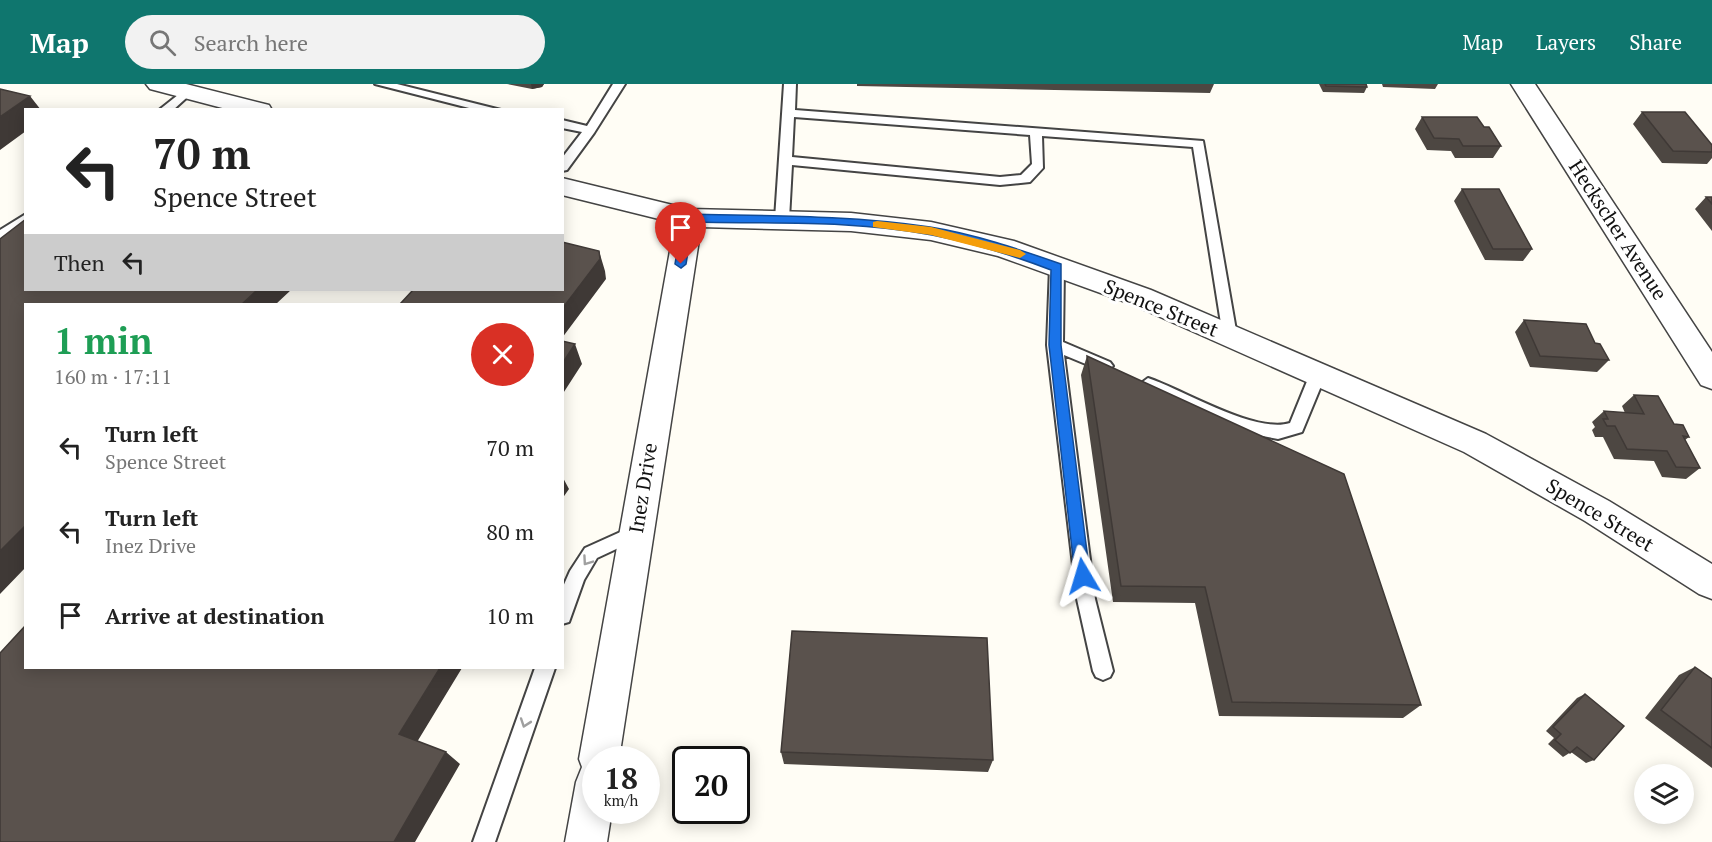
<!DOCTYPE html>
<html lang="en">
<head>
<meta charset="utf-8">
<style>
	body { margin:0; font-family:"PT Serif",serif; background:#f2f2f2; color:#222; height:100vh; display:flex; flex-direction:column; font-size:22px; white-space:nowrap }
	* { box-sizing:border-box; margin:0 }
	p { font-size:20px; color:#767676 }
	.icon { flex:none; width:33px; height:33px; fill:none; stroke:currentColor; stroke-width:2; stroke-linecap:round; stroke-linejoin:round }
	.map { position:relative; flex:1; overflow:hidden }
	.drawer { position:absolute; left:24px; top:219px; width:540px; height:366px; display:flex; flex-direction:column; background:#fff; border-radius:0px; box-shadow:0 3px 15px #0003 }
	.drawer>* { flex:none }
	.hud { position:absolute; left:24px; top:24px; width:540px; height:183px; border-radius:0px; box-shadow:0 3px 15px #0003; background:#fff; color:#222; overflow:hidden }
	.controls { position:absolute; left:1634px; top:680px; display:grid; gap:12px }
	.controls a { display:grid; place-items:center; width:60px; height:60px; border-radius:50%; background:#fff; box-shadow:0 3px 15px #0003; font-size:30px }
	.speed { position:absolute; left:582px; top:662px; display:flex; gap:12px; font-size:30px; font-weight:700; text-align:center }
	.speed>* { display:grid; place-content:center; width:78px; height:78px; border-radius:50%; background:#fff; box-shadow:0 3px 15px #0003; line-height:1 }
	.speed small { font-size:15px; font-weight:400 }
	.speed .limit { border:3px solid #111; border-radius:9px; background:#fff; color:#111 }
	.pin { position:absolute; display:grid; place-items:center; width:51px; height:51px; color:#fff; margin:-62px -26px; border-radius:50% 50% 50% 0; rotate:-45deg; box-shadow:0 0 6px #0007 }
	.pin .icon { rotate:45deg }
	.me { position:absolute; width:66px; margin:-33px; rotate:353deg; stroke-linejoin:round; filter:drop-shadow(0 0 4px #0008) }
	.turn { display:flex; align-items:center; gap:21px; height:126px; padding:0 30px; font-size:27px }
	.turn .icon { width:78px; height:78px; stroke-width:2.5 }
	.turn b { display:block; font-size:42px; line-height:51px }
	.then { display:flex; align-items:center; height:57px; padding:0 30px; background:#0003; gap:12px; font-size:22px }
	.round { display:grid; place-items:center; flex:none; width:63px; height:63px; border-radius:32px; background:#f2f2f2 }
	.summary { display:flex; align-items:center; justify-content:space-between; height:102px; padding:0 30px }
	h1 { font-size:36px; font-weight:800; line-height:45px; color:#1e9e55 }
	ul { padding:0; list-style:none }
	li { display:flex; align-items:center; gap:18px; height:84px; padding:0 30px }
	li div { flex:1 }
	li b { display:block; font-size:22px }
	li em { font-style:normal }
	header { display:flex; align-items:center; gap:36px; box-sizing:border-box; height:84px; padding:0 30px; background:#0f766e; color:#fff }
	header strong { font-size:28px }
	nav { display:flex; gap:33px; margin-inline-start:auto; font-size:21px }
	.search { width:420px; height:54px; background:#f2f2f2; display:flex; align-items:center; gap:15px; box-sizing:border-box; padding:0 21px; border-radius:33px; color:#767676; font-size:22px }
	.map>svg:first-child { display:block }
</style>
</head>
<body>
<header>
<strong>Map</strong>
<div class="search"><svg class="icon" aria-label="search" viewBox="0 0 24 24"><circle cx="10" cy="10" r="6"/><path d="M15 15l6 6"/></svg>Search here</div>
<nav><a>Map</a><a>Layers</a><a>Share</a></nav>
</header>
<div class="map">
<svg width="1712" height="758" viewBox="0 0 1712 758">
	<rect width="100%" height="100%" fill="#fffdf5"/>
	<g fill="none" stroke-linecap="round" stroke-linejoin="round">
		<defs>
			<path id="service" d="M375,0H397L501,26H477Z
				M613,0H625L594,49L567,86L562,87V74L582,48L562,44V36L587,42Z
				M784,0H796L795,26L1203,57L1237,252L1235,256L1230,258L1223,252L1193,63L1042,52L1043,84L1030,98L1000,101L792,81L789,135L782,139L775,135ZM794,33L1030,51L1032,80L1021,91L1000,93L792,73Z
				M188,3L194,7L173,26H159Z
				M26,130V141L0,158V146Z
				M1057,178L1064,183L1063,258L1110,278L1113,282L1105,288L1064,271L1095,515L1113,587L1110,593L1103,596L1096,593L1093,587L1077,515L1047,261L1050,183Z
				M1318,284L1326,290L1302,348L1278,355L1252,350L1143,304L1140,300L1148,294C1184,306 1255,350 1290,339L1310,290Z
				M636,441L642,443L645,448L642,453L597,474L584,496L569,538L562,540V505L570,487L585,464Z
				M535,584H555L495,758H473Z"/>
			<path id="minor" d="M146,0H186L269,21L272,26H230L150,5Z
				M1511,0H1535L1712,268V305L1701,301Z
				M562,94L689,125L851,129L931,138L1014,157L1151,206L1486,350L1609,417L1712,480V515L1699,510L1585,437L1464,368L1131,220L998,172L931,156L851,147L701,143L619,675H596V726H612L607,758H565L576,698L582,683L579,675L675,139L562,111Z"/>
		</defs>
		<use href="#service" stroke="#444" stroke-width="4"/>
		<use href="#minor" stroke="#444" stroke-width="3"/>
		<use href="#service" fill="#fff" fill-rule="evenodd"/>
		<use href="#minor" fill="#fff" fill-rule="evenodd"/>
	</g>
	<path fill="#4d4742" d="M507,0H544L542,3L532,5Z
		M857,0H1214L1210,9L857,2Z
		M1319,0H1366L1367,3L1364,9L1323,8Z
		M1382,0H1438L1435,5L1383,3Z
		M1642,28L1712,61V74L1707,80L1662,79L1633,40Z
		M1422,33L1484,43L1501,62L1493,74H1455L1451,67L1427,66L1415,45Z
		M1462,105L1532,165L1523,177L1485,176L1454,117Z
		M1706,113H1712V147L1695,125Z
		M1524,236L1595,259L1609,276L1597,288L1530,283L1515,248Z
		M1087,272L1421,621L1403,634L1219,632L1195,519L1113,518L1081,291Z
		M1634,311L1689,353L1685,356L1700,384L1686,395L1662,393L1654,377L1614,375L1603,353H1595L1592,346L1595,343L1592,338L1604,327L1625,329L1622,322Z
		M1695,583L1712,595V684L1645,634L1679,591Z
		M1585,610L1594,676L1586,679L1571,668L1563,673L1548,660L1554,654L1546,647L1577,614Z
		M781,668L993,676L988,688L784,680Z"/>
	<path fill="#3f3936" d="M531,0H544L542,3L532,5Z
		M30,12L41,26H26V47L0,66V33Z
		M599,167L605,187L606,195L562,254V225Z
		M257,206H291L276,220H242Z
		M575,260L582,280L562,311V280Z
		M562,392L569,405L562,415Z
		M26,441V483L0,510V467Z
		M440,584H462L414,663L399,650Z
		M446,668L460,680L415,758H394Z"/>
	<path fill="#5a524d" stroke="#3f3936" stroke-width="1.5" d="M1325,0H1366L1367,3L1326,2Z
		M0,5L30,12L0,33Z
		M1642,28H1685L1712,61V68L1673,67Z
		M1422,33H1477L1484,43H1489L1501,62H1463L1459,55L1434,54Z
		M1462,105H1499L1532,165H1493Z
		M1706,113H1712V120Z
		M26,135V206H257L242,220H26V441L0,467V155Z
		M562,158L599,167L600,175L562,225V220H400L413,206H562Z
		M1524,236L1586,240L1595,259L1600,260L1609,276L1540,272Z
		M562,257L575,260L562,280Z
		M1087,272L1344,390L1421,621L1232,618L1205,503L1121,502Z
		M1634,311L1658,312L1674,340L1683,341L1689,353L1683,352L1700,384L1676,383L1667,367L1627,365L1615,342H1607L1603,335H1608L1604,327L1644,330Z
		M26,541V584H440L399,650L446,668L394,758H0V569Z
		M792,547L987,554L993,676L781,668Z
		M1695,583L1712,595V664L1661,626Z
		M1585,610L1624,642L1594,676L1577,663L1570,669L1555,656L1561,650L1553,643Z"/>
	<defs><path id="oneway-chevron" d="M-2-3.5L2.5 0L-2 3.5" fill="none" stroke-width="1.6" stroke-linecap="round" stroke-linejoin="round" transform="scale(1.5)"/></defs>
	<g stroke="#a0a0a0">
		<use href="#oneway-chevron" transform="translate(587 477) rotate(125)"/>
		<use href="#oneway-chevron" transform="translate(525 639) rotate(109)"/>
	</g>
	<path fill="#1a73e8" stroke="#114b97" stroke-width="1.5" d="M688,130C769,132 850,131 930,143C975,150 1018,165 1061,180V261L1090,492L1088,497H1078L1075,492L1049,261L1051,186C1012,171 973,159 932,151C854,136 772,140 693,138L686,180L681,184L675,180L683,134Z"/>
	<path fill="#f59e0b" d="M877,137L931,143L1020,166L1026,170L1020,174L931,151L873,143V138Z"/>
	<g text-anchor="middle" stroke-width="6" stroke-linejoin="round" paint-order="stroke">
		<g font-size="20" fill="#111" stroke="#fff">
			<text transform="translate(1618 146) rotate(57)" y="7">Heckscher Avenue</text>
			<text transform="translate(1161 224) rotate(22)" y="7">Spence Street</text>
			<text transform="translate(643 404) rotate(-81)" y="7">Inez Drive</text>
			<text transform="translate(1600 431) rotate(31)" y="7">Spence Street</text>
		</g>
	</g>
</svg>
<div class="controls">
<a><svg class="icon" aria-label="layers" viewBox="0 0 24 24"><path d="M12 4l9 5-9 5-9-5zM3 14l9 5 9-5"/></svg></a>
</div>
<div class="speed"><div>18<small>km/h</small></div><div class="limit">20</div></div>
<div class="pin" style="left:681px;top:180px;background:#d93025"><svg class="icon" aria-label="arrive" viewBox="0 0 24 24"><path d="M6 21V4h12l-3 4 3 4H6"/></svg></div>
<svg class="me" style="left:1083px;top:492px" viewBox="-20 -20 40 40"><path d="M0-17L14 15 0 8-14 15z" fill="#1a73e8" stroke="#fff" stroke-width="4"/></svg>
<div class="hud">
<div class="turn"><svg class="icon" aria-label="left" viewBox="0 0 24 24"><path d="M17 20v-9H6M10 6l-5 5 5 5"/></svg><div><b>70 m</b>Spence Street</div></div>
<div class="then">Then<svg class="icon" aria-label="left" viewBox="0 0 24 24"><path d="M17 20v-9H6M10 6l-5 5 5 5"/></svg></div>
</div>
<section class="drawer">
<div class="summary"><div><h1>1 min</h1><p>160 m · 17:11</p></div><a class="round" style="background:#d93025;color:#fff"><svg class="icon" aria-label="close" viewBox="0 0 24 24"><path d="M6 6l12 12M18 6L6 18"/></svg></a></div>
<ul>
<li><svg class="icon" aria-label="left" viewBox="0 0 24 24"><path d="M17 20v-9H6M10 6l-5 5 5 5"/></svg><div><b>Turn left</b><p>Spence Street</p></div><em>70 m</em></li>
<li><svg class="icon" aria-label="left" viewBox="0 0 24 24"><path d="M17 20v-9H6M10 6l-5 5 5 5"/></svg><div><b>Turn left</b><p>Inez Drive</p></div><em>80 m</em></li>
<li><svg class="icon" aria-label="arrive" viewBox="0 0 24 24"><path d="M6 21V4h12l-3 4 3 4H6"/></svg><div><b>Arrive at destination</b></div><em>10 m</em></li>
</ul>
</section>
</div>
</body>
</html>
